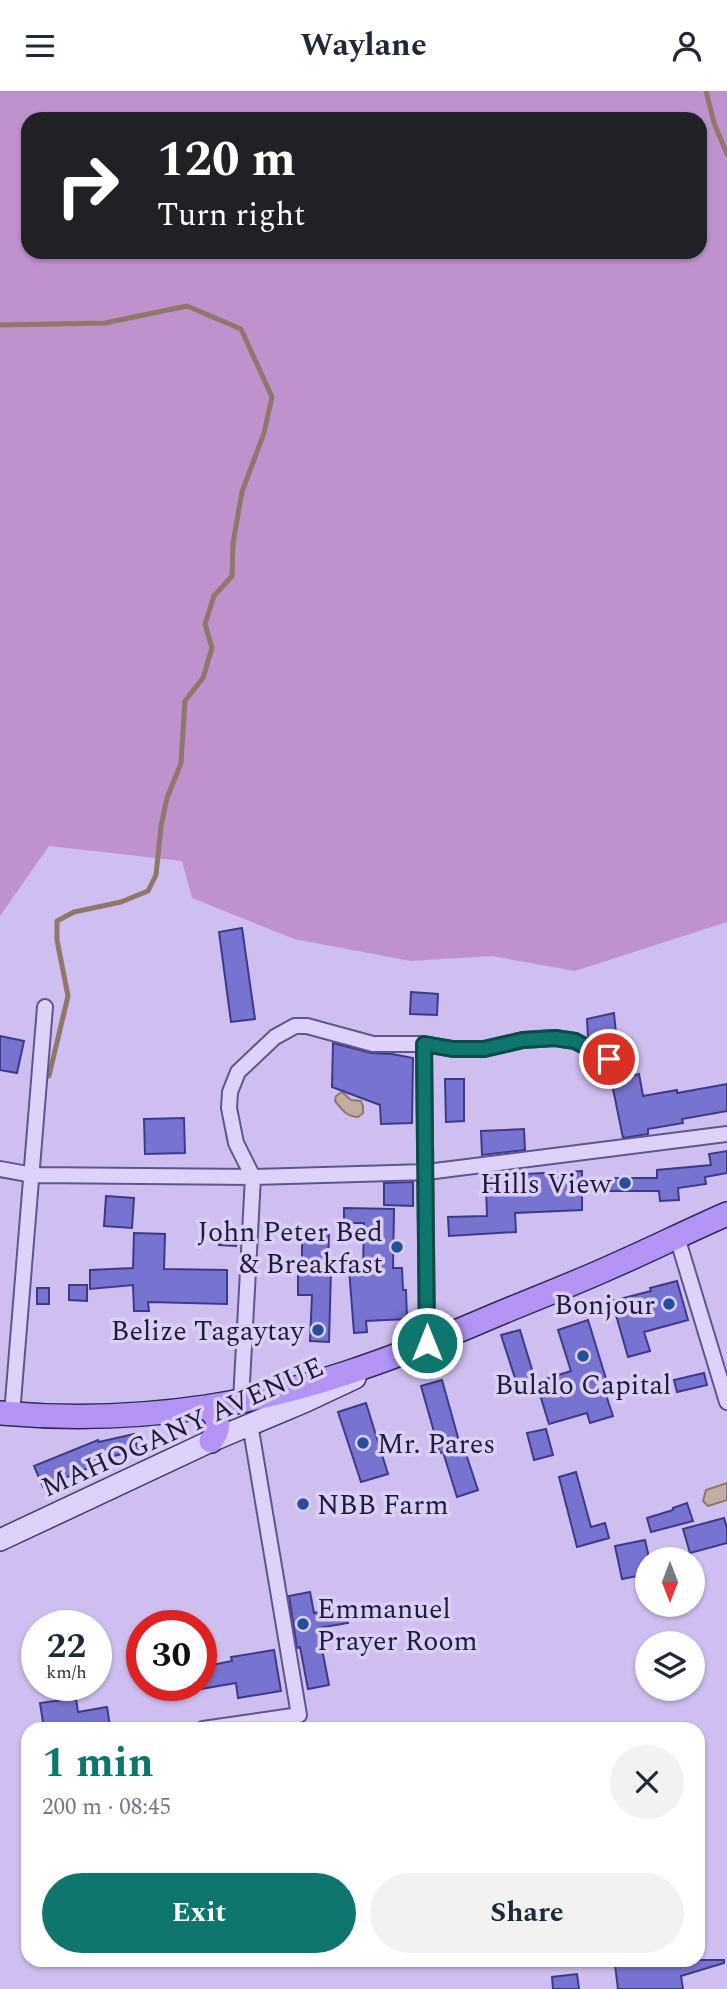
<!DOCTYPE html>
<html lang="en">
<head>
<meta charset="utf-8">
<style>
	body { margin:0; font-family:Spectral,serif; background:#f2f2f3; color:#1f2937; height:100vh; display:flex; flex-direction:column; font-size:26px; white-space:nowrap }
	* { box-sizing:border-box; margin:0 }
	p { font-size:23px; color:#747a83 }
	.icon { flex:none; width:38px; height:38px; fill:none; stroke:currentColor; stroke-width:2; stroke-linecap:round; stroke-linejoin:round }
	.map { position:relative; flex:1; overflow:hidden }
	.details { position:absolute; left:21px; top:1631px; width:684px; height:245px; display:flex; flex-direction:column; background:#fff; border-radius:21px; box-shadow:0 2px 5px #0004 }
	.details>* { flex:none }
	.guide { position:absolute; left:21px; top:21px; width:686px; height:147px; border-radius:21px; box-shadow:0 2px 5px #0004; background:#202124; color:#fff; overflow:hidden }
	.needle { width:46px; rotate:180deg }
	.tools { position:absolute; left:635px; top:1456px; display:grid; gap:14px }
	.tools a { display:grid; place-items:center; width:70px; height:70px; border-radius:50%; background:#fff; box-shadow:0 2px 5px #0004; font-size:35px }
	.speed { position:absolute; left:21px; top:1519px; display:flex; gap:14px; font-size:35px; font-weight:700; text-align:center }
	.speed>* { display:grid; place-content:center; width:91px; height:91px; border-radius:50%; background:#fff; box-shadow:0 2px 5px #0004; line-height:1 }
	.speed small { font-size:18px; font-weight:400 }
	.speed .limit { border:10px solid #d22; background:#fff; color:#111 }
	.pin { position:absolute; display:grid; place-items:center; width:60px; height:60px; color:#fff; margin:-30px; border:4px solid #fff; border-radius:50%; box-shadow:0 2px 7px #0007 }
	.me { position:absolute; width:77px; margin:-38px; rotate:0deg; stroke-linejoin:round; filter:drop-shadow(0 0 5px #0008) }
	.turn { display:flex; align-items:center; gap:24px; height:147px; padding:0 21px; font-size:32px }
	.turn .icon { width:91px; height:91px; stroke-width:2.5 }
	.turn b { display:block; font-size:49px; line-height:60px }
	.round { display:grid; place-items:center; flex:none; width:74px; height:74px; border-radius:37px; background:#f2f2f3 }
	.head { display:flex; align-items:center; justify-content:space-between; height:119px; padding:0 21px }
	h1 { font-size:42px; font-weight:700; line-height:52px; color:#0f766e }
	.action { display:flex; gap:14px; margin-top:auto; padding:14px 21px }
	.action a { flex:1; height:80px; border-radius:42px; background:#0f766e; color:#fff; font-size:28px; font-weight:700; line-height:80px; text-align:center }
	.action a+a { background:#f2f2f3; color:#1f2937 }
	header { display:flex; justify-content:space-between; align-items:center; height:91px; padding:0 21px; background:#fff; font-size:32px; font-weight:700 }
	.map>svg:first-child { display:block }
</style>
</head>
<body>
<header><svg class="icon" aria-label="menu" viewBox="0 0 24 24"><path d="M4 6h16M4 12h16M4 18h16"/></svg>Waylane<svg class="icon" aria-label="person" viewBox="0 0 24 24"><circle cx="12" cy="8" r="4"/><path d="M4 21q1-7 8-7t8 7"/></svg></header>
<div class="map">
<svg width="727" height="1898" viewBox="0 0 727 1898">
	<rect width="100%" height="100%" fill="#cfbff0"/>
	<path fill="#bf92ce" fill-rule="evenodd" d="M0,0H727V831L575,880L492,865L410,870L294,848L192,807L182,770L49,755L0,825ZM28,28H700V161H28Z"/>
	<path fill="#c1ada2" stroke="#8f7869" stroke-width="2" d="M342,1001L351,1009L361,1010L363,1016V1022L358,1026C346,1025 342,1019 335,1010L336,1005Z
		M727,1392V1409L708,1415L703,1410L706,1399Z"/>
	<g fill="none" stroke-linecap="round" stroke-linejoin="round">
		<path stroke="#8f7869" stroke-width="5" d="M706,0L714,32L727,63
			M0,234L105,232L187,215L241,238L272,306L264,342L242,401L233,452L232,485L214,505L205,533L212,557L203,587L185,610L181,672L167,707L161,735L156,784L148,800L121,811L74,821L57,830V849L68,905L49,985"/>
	</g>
	<path fill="#7773d0" stroke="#3d3b89" stroke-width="2" d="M242,837L255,928L231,931L219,841Z
		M411,901L438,903L437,924L410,923Z
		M614,922L617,954L601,953L588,946L587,928Z
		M0,945L24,950L17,982L0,979Z
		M333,952L371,962L392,963L413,967L412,1032L381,1033L380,1014L332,996Z
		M639,983L643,1005L677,999V1002L727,993V1020L682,1028L683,1032L648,1038V1043L623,1047L611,988L626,987Z
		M445,988H464V1030L446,1031Z
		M184,1027L185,1062L145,1063L144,1028Z
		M524,1038L525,1059L482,1064L481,1040Z
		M727,1060V1082L705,1086L706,1093L678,1097L679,1109L660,1110L659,1100H582V1119L515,1122L516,1141L449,1145L448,1126L487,1125L486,1096H482V1084L525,1078V1083L582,1080V1087H657V1079L711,1074L709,1063Z
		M413,1091V1115L384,1114V1092Z
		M106,1105L134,1107L132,1137L104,1135Z
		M344,1117L394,1118L393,1177H402L403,1199H406L407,1228L366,1230L367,1241L354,1242L349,1178H363L364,1132H344Z
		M219,1140L238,1141L236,1155L219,1154Z
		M302,1141H329L328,1179H331L329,1251L310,1250L312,1204H298V1176H302Z
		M134,1142L165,1143L164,1178L227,1179V1213L148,1211L149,1220H134L133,1194L90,1198V1179L133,1177Z
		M677,1190L688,1229L644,1241L650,1260L628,1266L612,1210L651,1200L650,1197Z
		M69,1194H87V1210L69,1209Z
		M37,1197H49V1213H37Z
		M588,1229L607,1291L602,1292L613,1325L590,1332L587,1322L549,1333L536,1291L571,1280L558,1239Z
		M520,1239L534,1285L516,1290L501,1244Z
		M704,1282L707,1294L677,1301L674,1289Z
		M442,1289L462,1361L465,1360L478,1399L457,1406L443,1361L440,1362L421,1295Z
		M366,1312L388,1383L361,1391L338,1321Z
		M546,1338L553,1364L534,1369L527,1342Z
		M134,1343L138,1359L106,1367L108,1369L43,1396L34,1375L98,1349L99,1351Z
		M576,1381L591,1436L605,1432L609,1447L577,1456L559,1386Z
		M687,1412L693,1430L651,1441L647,1427L673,1419V1417Z
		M724,1427L727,1437V1452L690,1462L683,1438Z
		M645,1449L648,1462V1483L622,1488L615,1455Z
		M310,1501L314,1522L345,1516L348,1532L318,1537L329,1594L308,1598L300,1556L297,1557L289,1505Z
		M274,1559L281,1600L238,1607L236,1592L201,1598V1576L232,1570L231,1566Z
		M76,1607L78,1621L107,1616L110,1635L94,1638H44L40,1612Z
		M649,1869H724V1872L681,1885L683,1898H618L615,1874Z
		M577,1883L579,1898H553L552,1886Z"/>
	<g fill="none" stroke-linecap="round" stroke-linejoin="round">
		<defs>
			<path id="minor" d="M424,953L427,1252
				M0,1078L33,1084L253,1086L427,1081L727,1043
				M677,1146L727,1311
				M241,1310L253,1086L236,1052L229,1017L230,1001L238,981L275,946L295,935H307L373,953H424L453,958H484L523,949L555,947L575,950L625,977
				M12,1323L45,916
				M203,1638L299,1624L250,1333"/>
			<path id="secondary" d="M0,1449L211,1350L306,1310L355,1287"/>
			<path id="primary" d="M206,1316C220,1326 221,1337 211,1350
				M0,1322C68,1328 138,1326 206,1316C303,1302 395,1267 484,1229C526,1211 569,1195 611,1176C650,1159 688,1140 727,1123"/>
		</defs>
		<use href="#minor" stroke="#5f5689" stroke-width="18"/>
		<use href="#secondary" stroke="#403a6b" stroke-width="24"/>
		<use href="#primary" stroke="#2f2b56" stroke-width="26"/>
		<use href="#minor" stroke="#dfd2fa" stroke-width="14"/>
		<use href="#secondary" stroke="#dfd2fa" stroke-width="21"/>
		<use href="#primary" stroke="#b394f5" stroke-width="23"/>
	</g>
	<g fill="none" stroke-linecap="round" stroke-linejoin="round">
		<defs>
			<path id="route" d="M427,1252L424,953L453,958H484L523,949L555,947L575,950L609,968"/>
		</defs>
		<use href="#route" stroke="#0a4d48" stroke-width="18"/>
		<use href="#route" stroke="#0f766e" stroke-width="12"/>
	</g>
	<g fill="#24509b" stroke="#dccff7" stroke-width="2.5">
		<circle cx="625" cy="1092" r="7"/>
		<circle cx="397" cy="1156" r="7"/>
		<circle cx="669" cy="1213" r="7"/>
		<circle cx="318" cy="1239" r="7"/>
		<circle cx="583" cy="1265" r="7"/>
		<circle cx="363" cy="1352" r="7"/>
		<circle cx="303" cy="1413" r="7"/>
		<circle cx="303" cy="1533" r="7"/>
	</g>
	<g text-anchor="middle" stroke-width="7" stroke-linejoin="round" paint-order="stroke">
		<g font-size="28" fill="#1f1c38" stroke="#dccff7" text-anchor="end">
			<text x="611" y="1102">Hills View</text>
			<text x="383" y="1150">John Peter Bed<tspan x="383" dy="32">&amp; Breakfast</tspan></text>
			<text x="655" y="1223">Bonjour</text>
			<text x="304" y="1249">Belize Tagaytay</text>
			<text x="583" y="1303" text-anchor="middle">Bulalo Capital</text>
			<text x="377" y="1362" text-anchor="start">Mr. Pares</text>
			<text x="317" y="1423" text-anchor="start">NBB Farm</text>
			<text x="317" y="1527" text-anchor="start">Emmanuel<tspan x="317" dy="32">Prayer Room</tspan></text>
		</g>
		<g font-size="28" fill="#1f1c38" stroke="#dccff7">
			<text transform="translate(182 1335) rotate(-24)" y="10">MAHOGANY AVENUE</text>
		</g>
	</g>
</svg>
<div class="tools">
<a><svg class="needle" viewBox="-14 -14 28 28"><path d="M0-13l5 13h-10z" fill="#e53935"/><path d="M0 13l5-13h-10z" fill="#747a83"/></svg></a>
<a><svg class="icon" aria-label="layers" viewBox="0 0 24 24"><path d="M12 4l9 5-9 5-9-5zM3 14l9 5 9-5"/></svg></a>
</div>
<div class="speed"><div>22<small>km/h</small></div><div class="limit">30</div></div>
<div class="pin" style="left:609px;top:968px;background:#d93025"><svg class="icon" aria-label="arrive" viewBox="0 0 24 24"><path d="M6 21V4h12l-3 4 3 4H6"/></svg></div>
<svg class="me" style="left:427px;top:1252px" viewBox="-20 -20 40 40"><circle r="17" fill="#0f766e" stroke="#fff" stroke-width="3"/><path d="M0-11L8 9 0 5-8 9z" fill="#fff"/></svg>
<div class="guide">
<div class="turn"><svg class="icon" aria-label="right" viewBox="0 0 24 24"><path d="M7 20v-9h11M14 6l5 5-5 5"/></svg><div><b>120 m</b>Turn right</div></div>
</div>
<section class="details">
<div class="head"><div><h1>1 min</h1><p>200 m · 08:45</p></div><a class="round"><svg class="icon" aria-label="close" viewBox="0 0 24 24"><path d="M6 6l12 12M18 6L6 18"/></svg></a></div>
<div class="action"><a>Exit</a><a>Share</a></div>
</section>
</div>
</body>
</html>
